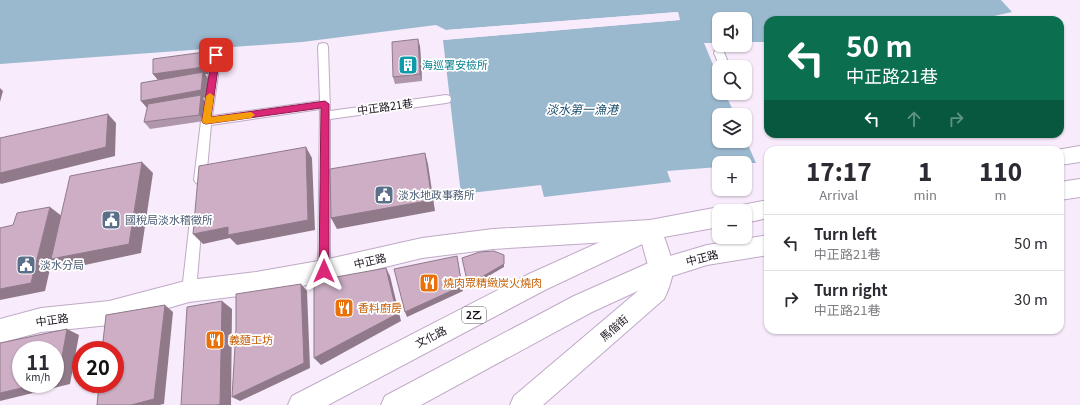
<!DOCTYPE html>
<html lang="en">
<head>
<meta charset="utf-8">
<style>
	body { margin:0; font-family:Georgia,"Noto Sans TC",serif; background:#f7f7f7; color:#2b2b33; height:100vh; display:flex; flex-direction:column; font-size:15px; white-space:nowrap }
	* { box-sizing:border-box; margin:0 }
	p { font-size:13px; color:#7c7c81 }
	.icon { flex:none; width:22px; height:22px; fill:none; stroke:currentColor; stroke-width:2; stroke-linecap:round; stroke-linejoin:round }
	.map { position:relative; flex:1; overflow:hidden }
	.sheet { position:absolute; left:764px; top:146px; width:300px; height:188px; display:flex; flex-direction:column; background:#fff; border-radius:12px; box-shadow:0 1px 3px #0004 }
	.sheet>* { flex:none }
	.hud { position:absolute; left:764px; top:16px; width:300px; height:122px; border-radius:12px; box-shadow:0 1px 3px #0004; background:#0b6e4f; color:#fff; overflow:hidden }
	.controls { position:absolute; left:712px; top:12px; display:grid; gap:8px }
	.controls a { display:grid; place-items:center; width:40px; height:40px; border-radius:8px; background:#fff; box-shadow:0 1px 3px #0004; font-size:20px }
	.speed { position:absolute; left:12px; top:341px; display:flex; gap:8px; font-size:20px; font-weight:700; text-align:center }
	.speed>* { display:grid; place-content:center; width:52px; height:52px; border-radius:50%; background:#fff; box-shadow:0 1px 3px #0004; line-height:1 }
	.speed small { font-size:10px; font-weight:400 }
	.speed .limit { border:6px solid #d22; background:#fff; color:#111 }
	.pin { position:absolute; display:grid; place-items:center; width:34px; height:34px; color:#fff; margin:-17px; border-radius:8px; box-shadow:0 2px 6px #0006 }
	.me { position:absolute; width:44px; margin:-22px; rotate:0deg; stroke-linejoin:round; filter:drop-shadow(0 0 3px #0008) }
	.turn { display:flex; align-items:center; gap:14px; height:84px; padding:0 16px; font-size:18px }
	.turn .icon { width:52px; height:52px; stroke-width:2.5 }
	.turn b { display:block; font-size:28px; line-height:34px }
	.lanes { display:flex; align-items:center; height:38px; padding:0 16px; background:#0003; justify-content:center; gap:20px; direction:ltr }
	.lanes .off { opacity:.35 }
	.eta { display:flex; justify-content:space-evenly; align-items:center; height:68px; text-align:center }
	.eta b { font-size:24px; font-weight:800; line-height:28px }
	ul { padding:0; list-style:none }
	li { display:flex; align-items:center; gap:12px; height:56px; padding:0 16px; border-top:1px solid #e1e1e2 }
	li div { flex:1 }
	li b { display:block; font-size:15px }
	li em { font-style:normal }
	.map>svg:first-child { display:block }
</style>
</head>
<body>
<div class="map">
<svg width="1080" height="405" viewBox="0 0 1080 405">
	<rect width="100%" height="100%" fill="#f8ebfc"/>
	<path fill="#9ab8ce" d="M0,0H1001L1012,12L985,18L984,20H768V42H745V19H719V43H704L719,79V93H725L735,115H719V141H745V138L756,163H719V167L667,171L671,182L544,197L541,185L461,194L443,40L679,20L678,12L446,30L436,25L302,42L0,64Z"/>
	<path fill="#f8ebfc" d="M678,12L680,20L443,40V38L677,18L676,14L445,32L446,30Z"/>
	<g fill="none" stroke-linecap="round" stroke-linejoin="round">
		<defs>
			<path id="lane" d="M323,43L327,44L328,47L330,111L446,95L450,96L451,99L450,102L446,103L330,119V271L329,275L324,277L319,275L318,271L320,109L211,125L206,180L204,183L200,185L196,183L194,180L201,121L212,52H220L221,55L212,116L320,101L318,47L319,44Z
				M719,49L723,50L730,67H720L714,53L715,50Z
				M196,215L200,216L202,220L196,291L194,295L189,297L184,295L182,291L190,220L192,216Z"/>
			<path id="street" d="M650,220L658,223C663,233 672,257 673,268C673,278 668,291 664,299L543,405H510L514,396L645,285L649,269L641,240L493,249L422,258L324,282L256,294L189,302L109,325L41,332L0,343V319L41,308L109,301L189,280L256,272L324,260L422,238L493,229Z"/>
			<path id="primary" d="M1080,146V162L1060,165V150H1056Z
				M1080,179V197L1060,200V182Z
				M768,200V218L745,223V211H735L737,206Z
				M719,207L727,211H719V227L653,239L545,290L328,405H288L292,396L529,274L642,223L650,220Z
				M768,235V255L707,265L666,278L592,312L421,405H381L385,396L574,296L653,261L707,245Z"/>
		</defs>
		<use href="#lane" stroke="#bfaac6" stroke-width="2"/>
		<use href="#street" stroke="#bfaac6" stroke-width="2"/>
		<use href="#primary" stroke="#bfaac6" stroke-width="2"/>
		<use href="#lane" fill="#fff" fill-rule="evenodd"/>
		<use href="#street" fill="#fff" fill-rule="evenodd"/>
		<use href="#primary" fill="#fff" fill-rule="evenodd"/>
	</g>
	<path fill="#b096a9" d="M420,46L422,81L395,84L393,77Z
		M210,59L208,74H205L208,79L206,97L203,98L205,102L204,121L150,129L144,122L158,80L153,74Z"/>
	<path fill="#907a8a" d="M418,39L420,46L422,81L420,74Z
		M205,52L210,59L208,74H205L208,79L206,97L203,98L205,102L204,121L199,115L147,108L141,101L159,81L153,74Z
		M0,88L3,91L0,102Z
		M108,114L116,123L115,156L1,184L0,183V173Z
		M306,147L312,158L315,230L237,245L230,238L203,244L193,234L228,227Z
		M425,153L428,164L435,211L337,229L331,218Z
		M142,162L153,173L141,253L66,269L52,260L45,291L0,300V289L50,207L63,217Z
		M504,255V267L468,288V285Z
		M457,256L463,291L407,317L405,312Z
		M386,268L390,276L401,321L321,365L314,358Z
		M301,284L307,291L310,368L240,401L232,397Z
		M222,301L232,309L231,405H217Z
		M165,305L173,312L164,404L159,405H131Z
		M67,329L79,335L70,384L0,401V393L38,384H55V380Z"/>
	<path fill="#cdaec5" stroke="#907a8a" d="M418,39L420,74L393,77L392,42Z
		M205,52L204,67L153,74V59Z
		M203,72L201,90L141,101V83Z
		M201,95L199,115L144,122L148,104Z
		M108,114L106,147L0,173V138Z
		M306,147L308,220L228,235V227L193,234L199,166Z
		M425,153L432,200L331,218L330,169Z
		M142,162L129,244L51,259L70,176Z
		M50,207L31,283L0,289V228L13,225L17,213Z
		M494,251L504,255V264L468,285L462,258L480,252Z
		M457,256L462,286L405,312L394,269Z
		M386,268L397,314L314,358V281Z
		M301,284L304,363L232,397L236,329V294Z
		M222,301L220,404L217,405H181L187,307Z
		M165,305L154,399L131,405H97L99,384H115V350H102L106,315Z
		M67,329L58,379L55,380V350H21V384H38L0,393V343Z"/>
	<path fill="#db2777" stroke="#8e194d" d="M216,52L220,55L211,117L325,101L329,104V271L328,274L324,276L321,274L319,271L321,108L206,124L203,123L202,121L212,55Z"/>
	<path fill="#f59e0b" d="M210,93L214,96L211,117L251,112L255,115L251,118L206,124L203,123L202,121L206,96Z"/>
	<defs>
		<symbol id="building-square" viewBox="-11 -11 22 22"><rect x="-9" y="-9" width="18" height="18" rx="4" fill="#0f9aa8" stroke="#fff"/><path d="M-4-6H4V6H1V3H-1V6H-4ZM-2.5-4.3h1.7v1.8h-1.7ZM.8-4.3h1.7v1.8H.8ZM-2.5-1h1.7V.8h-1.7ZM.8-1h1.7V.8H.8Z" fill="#fff"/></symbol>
		<symbol id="civic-square" viewBox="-11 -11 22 22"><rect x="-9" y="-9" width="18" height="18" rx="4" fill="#5c6f8a" stroke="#fff"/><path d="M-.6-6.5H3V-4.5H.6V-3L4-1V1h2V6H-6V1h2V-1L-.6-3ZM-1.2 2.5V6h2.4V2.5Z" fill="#fff"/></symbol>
		<symbol id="restaurant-square" viewBox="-11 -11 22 22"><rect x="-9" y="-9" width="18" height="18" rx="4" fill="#e8710a" stroke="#fff"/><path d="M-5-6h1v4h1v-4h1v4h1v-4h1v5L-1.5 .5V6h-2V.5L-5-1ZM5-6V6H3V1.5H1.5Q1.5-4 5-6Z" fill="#fff"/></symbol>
	</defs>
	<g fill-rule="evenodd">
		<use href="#building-square" x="397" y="54" width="22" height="22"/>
		<use href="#civic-square" x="373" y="184" width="22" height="22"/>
		<use href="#civic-square" x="100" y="209" width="22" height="22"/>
		<use href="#civic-square" x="15" y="254" width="22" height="22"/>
		<use href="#restaurant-square" x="418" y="272" width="22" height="22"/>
		<use href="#restaurant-square" x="333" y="297" width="22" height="22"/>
		<use href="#restaurant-square" x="204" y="329" width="22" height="22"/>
	</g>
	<g text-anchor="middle" stroke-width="3.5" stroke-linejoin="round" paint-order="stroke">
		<rect fill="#fff" stroke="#5d585f" stroke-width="1" x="462" y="307" width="24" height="16" rx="3"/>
		<g font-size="10" font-weight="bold" fill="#18101a">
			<text x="474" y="319">2乙</text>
		</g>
		<g font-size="11" fill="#0d838f" stroke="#fff" text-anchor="start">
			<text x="422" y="69">海巡署安檢所</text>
		</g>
		<g font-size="11" fill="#18101a" stroke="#fff">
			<text transform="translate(385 107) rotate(-8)" y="4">中正路21巷</text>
			<text transform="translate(702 258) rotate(-14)" y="4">中正路</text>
			<text transform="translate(370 261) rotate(-13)" y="4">中正路</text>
			<text transform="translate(52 320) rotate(-8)" y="4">中正路</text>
			<text transform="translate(614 328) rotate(-41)" y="4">馬偕街</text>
			<text transform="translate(431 337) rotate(-27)" y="4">文化路</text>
		</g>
		<g font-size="11" fill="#4e5e75" stroke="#fff" text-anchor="start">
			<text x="398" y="199">淡水地政事務所</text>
			<text x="125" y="224">國稅局淡水稽徵所</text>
			<text x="40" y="269">淡水分局</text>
		</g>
		<g font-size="11" fill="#c56008" stroke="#fff" text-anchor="start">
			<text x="443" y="287">燒肉眾精緻炭火燒肉</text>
			<text x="358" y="312">香料廚房</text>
			<text x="229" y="344">義麵工坊</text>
		</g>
		<g font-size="12" font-style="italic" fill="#1c4f6f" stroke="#fff">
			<text x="582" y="114">淡水第一漁港</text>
		</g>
	</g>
</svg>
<div class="controls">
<a><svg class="icon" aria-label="sound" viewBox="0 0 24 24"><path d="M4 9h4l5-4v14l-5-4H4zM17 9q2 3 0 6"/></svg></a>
<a><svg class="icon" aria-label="search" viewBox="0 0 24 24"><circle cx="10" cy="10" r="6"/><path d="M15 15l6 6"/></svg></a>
<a><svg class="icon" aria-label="layers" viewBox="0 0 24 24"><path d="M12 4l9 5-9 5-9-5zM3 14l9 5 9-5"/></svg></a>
<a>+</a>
<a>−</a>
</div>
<div class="speed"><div>11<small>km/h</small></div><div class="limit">20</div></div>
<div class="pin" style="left:216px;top:55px;background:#d93025"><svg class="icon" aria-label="arrive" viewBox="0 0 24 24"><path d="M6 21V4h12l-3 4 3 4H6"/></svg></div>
<svg class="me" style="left:324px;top:271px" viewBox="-20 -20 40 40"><path d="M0-17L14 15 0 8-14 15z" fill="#db2777" stroke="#fff" stroke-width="4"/></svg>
<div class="hud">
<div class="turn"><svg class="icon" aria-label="left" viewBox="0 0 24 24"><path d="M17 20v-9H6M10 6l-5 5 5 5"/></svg><div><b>50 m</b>中正路21巷</div></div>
<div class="lanes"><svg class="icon" aria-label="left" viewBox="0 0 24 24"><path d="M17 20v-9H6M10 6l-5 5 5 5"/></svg><svg class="icon off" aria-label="ahead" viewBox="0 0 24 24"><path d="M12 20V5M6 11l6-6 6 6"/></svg><svg class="icon off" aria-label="right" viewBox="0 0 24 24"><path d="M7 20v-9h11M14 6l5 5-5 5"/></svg></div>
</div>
<section class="sheet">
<div class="eta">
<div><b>17:17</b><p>Arrival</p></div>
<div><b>1</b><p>min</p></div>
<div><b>110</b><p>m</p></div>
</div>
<ul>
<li><svg class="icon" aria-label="left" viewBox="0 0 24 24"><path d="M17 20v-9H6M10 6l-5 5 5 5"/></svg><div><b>Turn left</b><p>中正路21巷</p></div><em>50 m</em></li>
<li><svg class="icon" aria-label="right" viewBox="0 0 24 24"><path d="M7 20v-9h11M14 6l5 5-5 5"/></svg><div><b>Turn right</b><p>中正路21巷</p></div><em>30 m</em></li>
</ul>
</section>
</div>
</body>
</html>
